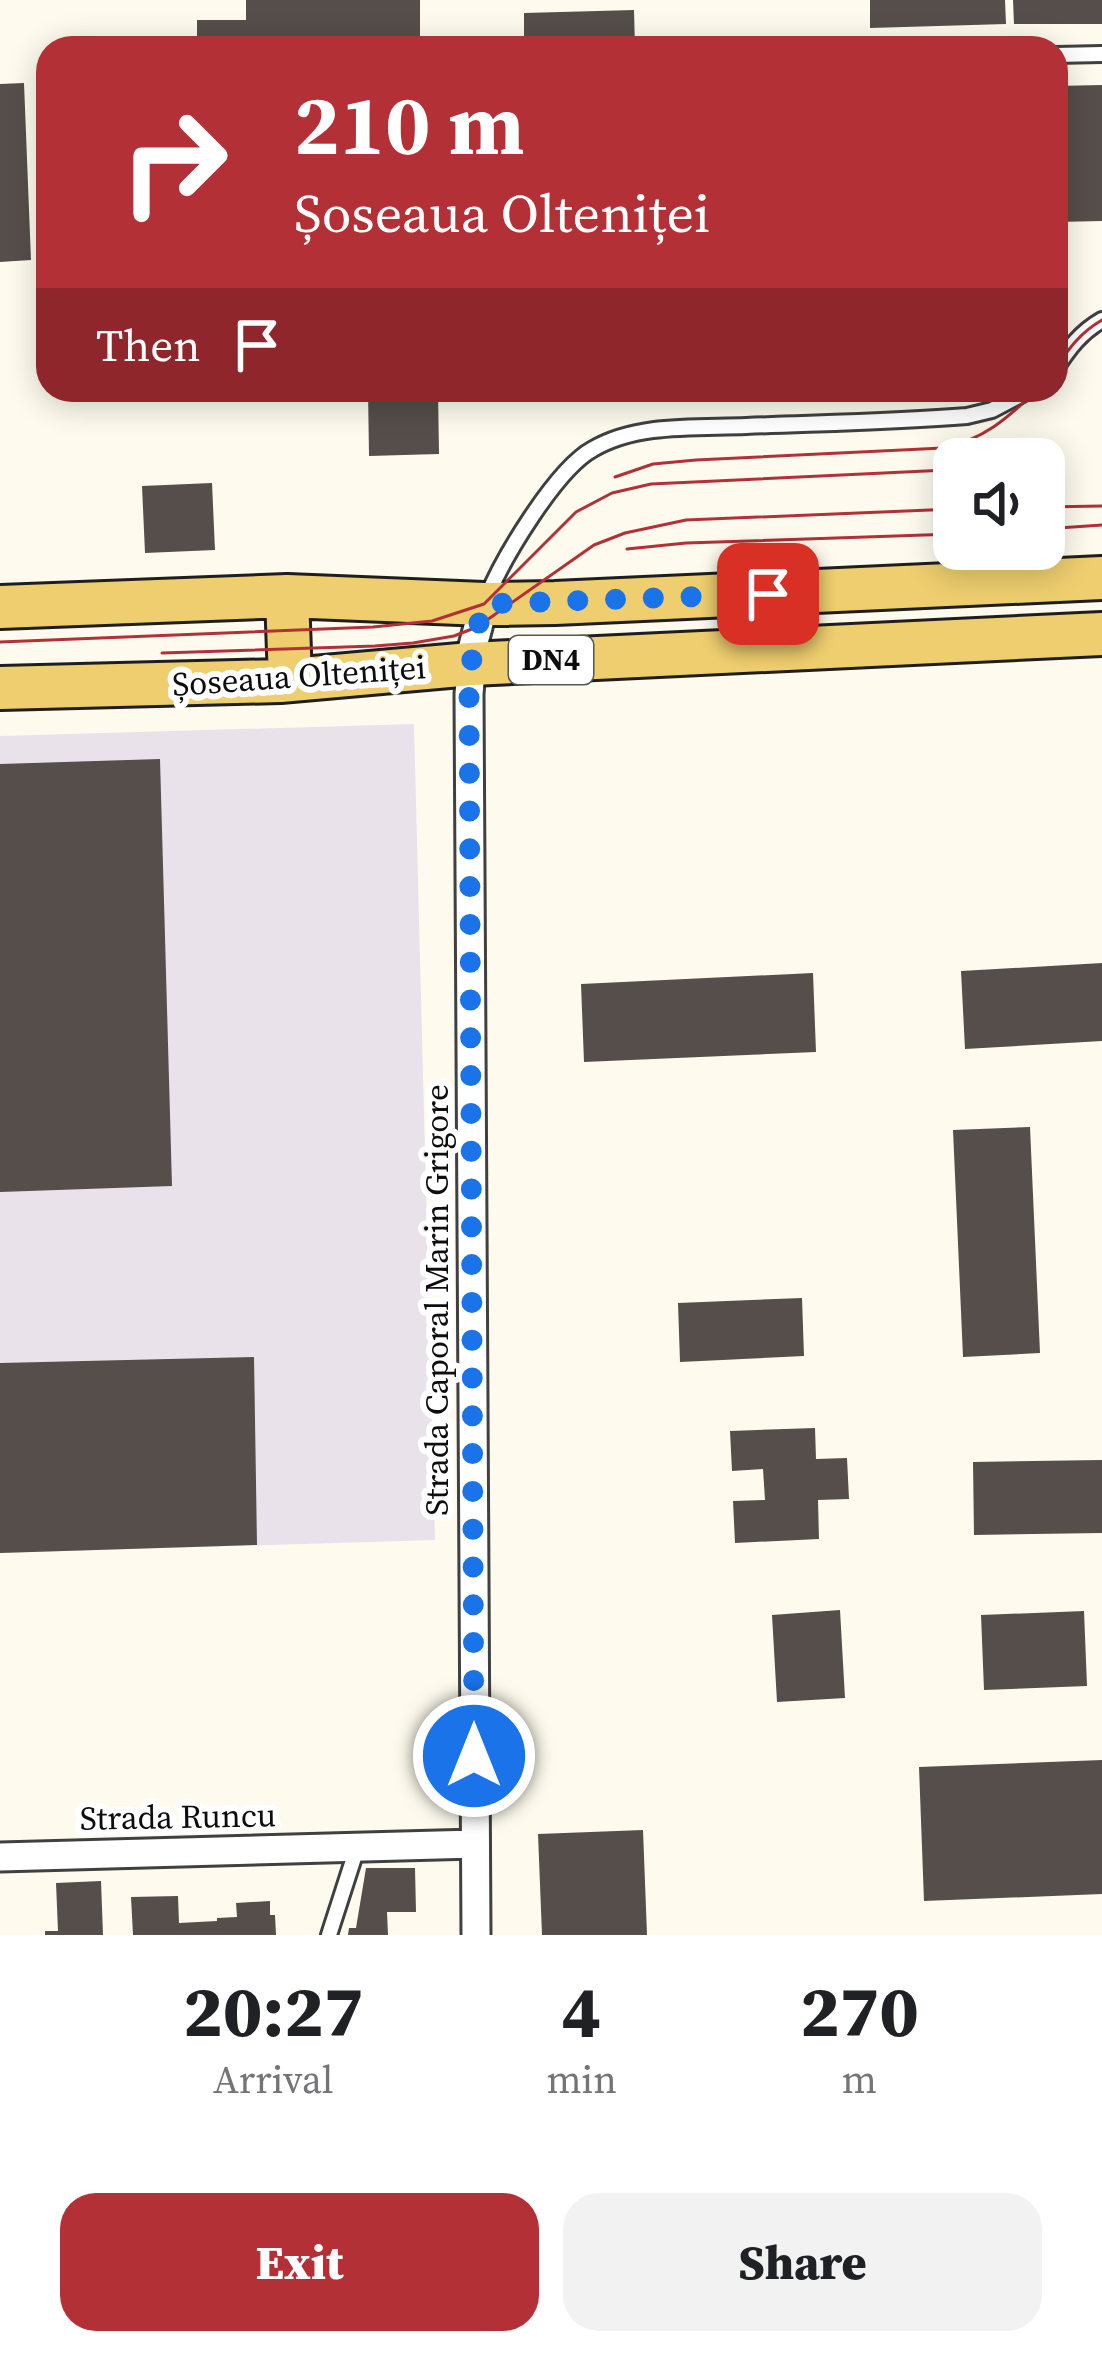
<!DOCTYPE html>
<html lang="en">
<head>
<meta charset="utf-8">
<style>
	body { margin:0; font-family:"Source Serif 4",serif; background:#f2f2f2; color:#202124; height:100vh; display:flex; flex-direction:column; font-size:45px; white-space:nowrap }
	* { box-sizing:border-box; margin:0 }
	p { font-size:39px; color:#757577 }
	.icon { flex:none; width:66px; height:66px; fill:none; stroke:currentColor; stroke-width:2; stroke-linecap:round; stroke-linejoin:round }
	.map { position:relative; height:1935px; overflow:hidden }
	.drawer { display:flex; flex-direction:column; background:#fff; flex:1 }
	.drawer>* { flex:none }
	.guide { position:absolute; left:36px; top:36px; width:1032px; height:366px; border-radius:36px; box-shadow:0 6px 30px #0003; background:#b23036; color:#fff; overflow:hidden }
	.buttons { position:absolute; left:933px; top:438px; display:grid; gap:24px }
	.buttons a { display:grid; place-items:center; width:132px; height:132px; border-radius:24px; background:#fff; box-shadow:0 6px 30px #0003; font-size:60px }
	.pin { position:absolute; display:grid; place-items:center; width:102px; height:102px; color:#fff; margin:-51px; border-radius:24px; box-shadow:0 6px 18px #0006 }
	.me { position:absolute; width:132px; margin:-66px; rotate:0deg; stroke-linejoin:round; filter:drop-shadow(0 0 9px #0008) }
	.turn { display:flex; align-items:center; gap:42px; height:252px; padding:0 60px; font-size:54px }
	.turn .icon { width:156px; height:156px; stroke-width:2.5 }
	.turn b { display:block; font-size:84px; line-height:102px }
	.then { display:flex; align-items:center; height:114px; padding:0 60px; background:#0003; gap:24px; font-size:45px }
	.eta { display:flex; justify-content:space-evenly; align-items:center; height:204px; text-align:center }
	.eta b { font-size:72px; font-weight:800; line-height:84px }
	.action { display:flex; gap:24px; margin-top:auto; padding:24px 60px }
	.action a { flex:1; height:138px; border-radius:36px; background:#b23036; color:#fff; font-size:48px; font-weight:800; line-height:138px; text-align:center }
	.action a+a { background:#f2f2f2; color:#202124 }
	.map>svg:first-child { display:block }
</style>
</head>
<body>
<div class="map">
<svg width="1102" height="1935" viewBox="0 0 1102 1935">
	<rect width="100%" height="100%" fill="#fefbee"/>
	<path fill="#eae2eb" d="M414,724L435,1540L0,1553V736Z"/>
	<path fill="#554e4a" d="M246,0H420V48H197V20H246Z
		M870,0H1005L1006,24L870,28Z
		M1013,0H1102V24H1014Z
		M634,10L635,48H524V13Z
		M24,83L31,260L0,262V84Z
		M1102,85V221L1056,222V86Z
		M368,390H438L439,454L369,456Z
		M212,483L215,550L145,553L142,486Z
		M160,759L172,1186L0,1192V764Z
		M1102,963V1041L965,1049L961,971Z
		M813,973L816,1052L584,1062L581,984Z
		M1030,1127L1040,1353L963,1357L953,1130Z
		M802,1298L804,1356L680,1362L678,1303Z
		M254,1357L257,1545L0,1553V1363Z
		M815,1428L816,1459L847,1458L849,1499L818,1500L819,1539L735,1543L733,1501L765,1500L763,1469L732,1471L730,1431Z
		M1102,1460V1533L974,1535L973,1462Z
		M840,1610L845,1698L777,1702L772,1615Z
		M1084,1611L1087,1686L984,1690L981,1615Z
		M1102,1760V1894L924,1901L919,1767Z
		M643,1830L647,1935H542L538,1834Z
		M366,1868H415L416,1912H387L388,1935H348L349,1928H356Z
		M101,1881L103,1935H45V1931H58L56,1883Z
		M178,1896L179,1923L217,1921V1918L237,1917L236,1903L270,1901V1915H275L276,1935H133L131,1897Z"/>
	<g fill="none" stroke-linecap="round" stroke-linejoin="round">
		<defs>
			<path id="lane" d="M1056,55L1102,54
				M1056,368C1069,348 1081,332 1102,320
				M487,597C503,558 556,469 593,449C637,423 697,428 746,426C820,423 894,422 967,416L992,410L1030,390
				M329,1935L357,1848"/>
			<path id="street" d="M0,1857L475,1844
				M476,1935L469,694L473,646L484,604"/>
			<path id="primary" d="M287,596L290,680
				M0,607L287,596L484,604L555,603L1102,578
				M0,688L280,681L471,664L1102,634"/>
		</defs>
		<use href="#lane" stroke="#404040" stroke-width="20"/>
		<use href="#street" stroke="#404040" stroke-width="33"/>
		<use href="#primary" stroke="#1e1e1e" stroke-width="48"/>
		<use href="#lane" stroke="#fff" stroke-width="14"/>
		<use href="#street" stroke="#fff" stroke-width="27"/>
		<use href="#primary" stroke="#eece6e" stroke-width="42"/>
		<path stroke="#b23036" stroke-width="3" d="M1056,368C1069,348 1081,332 1102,320
			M615,477L653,464L696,460L943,448C983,440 1008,418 1037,390
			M1044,507L1102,506
			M1044,529L1102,525
			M627,549L686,543L954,534
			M0,642L373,627L432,621L484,604L576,512L612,493L651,484L947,470L954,466
			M162,653L375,646L413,643L454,636L477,627L594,545L625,533L686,520L954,509"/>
	</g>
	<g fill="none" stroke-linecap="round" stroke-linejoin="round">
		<path stroke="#1a73e8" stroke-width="21" stroke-dasharray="0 37.8" d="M474,1756L469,694L473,646L484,604L768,594"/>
	</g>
	<g text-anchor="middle" stroke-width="12" stroke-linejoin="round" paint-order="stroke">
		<rect fill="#fff" stroke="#565656" stroke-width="3" x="509" y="636" width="84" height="48" rx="9"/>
		<g font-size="30" font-weight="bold" fill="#0d0d0d">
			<text x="551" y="670">DN4</text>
		</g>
		<g font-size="33" fill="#0d0d0d" stroke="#fff">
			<text transform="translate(299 675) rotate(-4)" y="12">Șoseaua Olteniței</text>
			<text transform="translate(436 1300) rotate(-90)" y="12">Strada Caporal Marin Grigore</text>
			<text transform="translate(178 1816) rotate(-1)" y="12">Strada Runcu</text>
		</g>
	</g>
</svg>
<div class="buttons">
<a><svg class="icon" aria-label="sound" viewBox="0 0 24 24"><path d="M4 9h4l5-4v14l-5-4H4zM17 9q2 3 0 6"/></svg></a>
</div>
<div class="pin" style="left:768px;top:594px;background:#d93025"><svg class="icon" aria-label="arrive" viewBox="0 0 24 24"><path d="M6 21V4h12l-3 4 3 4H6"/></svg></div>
<svg class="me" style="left:474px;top:1756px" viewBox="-20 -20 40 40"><circle r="17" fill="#1a73e8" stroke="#fff" stroke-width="3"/><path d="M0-11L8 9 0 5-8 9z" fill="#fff"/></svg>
<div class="guide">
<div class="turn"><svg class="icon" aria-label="right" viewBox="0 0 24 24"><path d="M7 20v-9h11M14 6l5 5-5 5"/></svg><div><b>210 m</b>Șoseaua Olteniței</div></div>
<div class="then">Then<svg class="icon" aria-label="arrive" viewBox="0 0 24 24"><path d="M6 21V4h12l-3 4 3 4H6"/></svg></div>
</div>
</div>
<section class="drawer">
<div class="eta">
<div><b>20:27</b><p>Arrival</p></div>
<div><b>4</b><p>min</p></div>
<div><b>270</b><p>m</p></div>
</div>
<div class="action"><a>Exit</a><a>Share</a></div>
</section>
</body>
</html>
